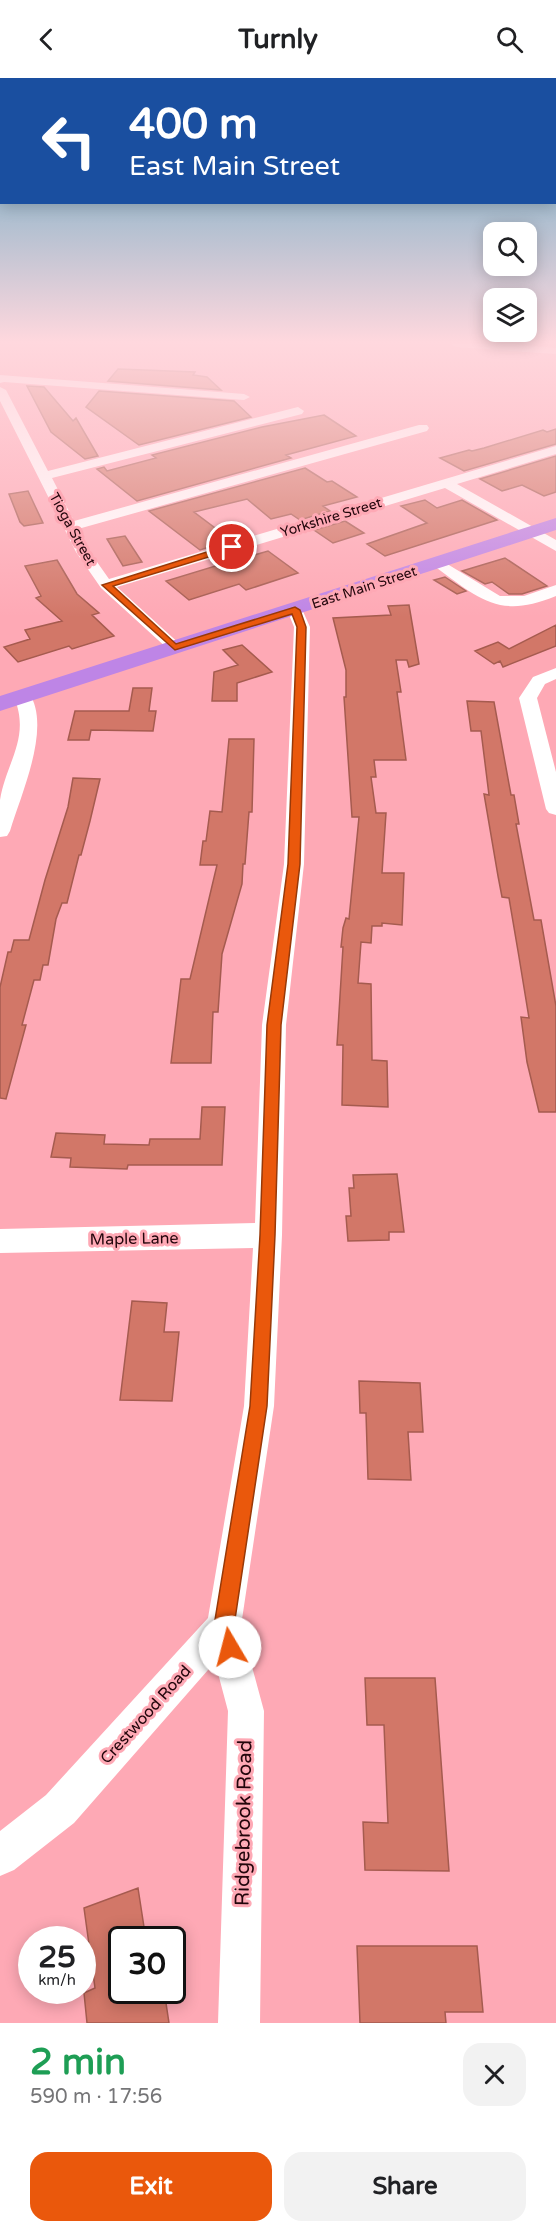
<!DOCTYPE html>
<html lang="en">
<head>
<meta charset="utf-8">
<style>
	body { margin:0; font-family:"Varela Round",sans-serif; background:#f2f2f2; color:#202124; height:100vh; display:flex; flex-direction:column; font-size:22px; white-space:nowrap }
	* { box-sizing:border-box; margin:0 }
	p { font-size:20px; color:#757577 }
	.icon { flex:none; width:33px; height:33px; fill:none; stroke:currentColor; stroke-width:2; stroke-linecap:round; stroke-linejoin:round }
	.map { position:relative; height:1945px; overflow:hidden }
	.side { display:flex; flex-direction:column; background:#fff; flex:1 }
	.side>* { flex:none }
	.top-card { position:absolute; left:0px; top:0px; width:556px; height:126px; box-shadow:0 3px 15px #0003; background:#1a4fa0; color:#fff; overflow:hidden }
	.buttons { position:absolute; left:483px; top:144px; display:grid; gap:12px }
	.buttons a { display:grid; place-items:center; width:54px; height:54px; border-radius:12px; background:#fff; box-shadow:0 3px 15px #0003; font-size:30px }
	.speed { position:absolute; left:18px; top:1848px; display:flex; gap:12px; font-size:30px; font-weight:700; text-align:center }
	.speed>* { display:grid; place-content:center; width:78px; height:78px; border-radius:50%; background:#fff; box-shadow:0 3px 15px #0003; line-height:1 }
	.speed small { font-size:15px; font-weight:400 }
	.speed .limit { border:3px solid #111; border-radius:9px; background:#fff; color:#111 }
	.pin { position:absolute; display:grid; place-items:center; width:51px; height:51px; color:#fff; margin:-26px; border:3px solid #fff; border-radius:50%; box-shadow:0 2px 6px #0007 }
	.me { position:absolute; width:66px; margin:-33px; rotate:352deg; stroke-linejoin:round; filter:drop-shadow(0 0 4px #0008) }
	.turn { display:flex; align-items:center; gap:21px; height:126px; padding:0 30px; font-size:27px }
	.turn .icon { width:78px; height:78px; stroke-width:2.5 }
	.turn b { display:block; font-size:42px; line-height:51px }
	.round { display:grid; place-items:center; flex:none; width:63px; height:63px; border-radius:18px; background:#f2f2f2 }
	.headline { display:flex; align-items:center; justify-content:space-between; height:102px; padding:0 30px }
	h1 { font-size:36px; font-weight:800; line-height:45px; color:#1e9e55 }
	.button { display:flex; gap:12px; margin-top:auto; padding:12px 30px }
	.button a { flex:1; height:69px; border-radius:18px; background:#ea580c; color:#fff; font-size:24px; font-weight:800; line-height:69px; text-align:center }
	.button a+a { background:#f2f2f2; color:#202124 }
	header { display:flex; justify-content:space-between; align-items:center; height:78px; padding:0 30px; background:#fff; font-size:27px; font-weight:800 }
	.map>svg:first-child { display:block }
</style>
</head>
<body>
<header><svg class="icon" aria-label="back" viewBox="0 0 24 24"><path d="M15 5l-7 7 7 7"/></svg>Turnly<svg class="icon" aria-label="search" viewBox="0 0 24 24"><circle cx="10" cy="10" r="6"/><path d="M15 15l6 6"/></svg></header>
<div class="map">
<svg width="556" height="1945" viewBox="0 0 556 1945">
	<rect width="100%" height="100%" fill="#fea9b5"/>
	<path fill="#d27768" stroke="#a55b4f" stroke-width="1.5" d="M118,291L195,294L193,297L207,299L221,312L108,303Z
		M27,308L44,309L73,343L76,340L98,378L85,381L51,354Z
		M99,313L234,323L251,339L139,367L86,329Z
		M324,337L356,358L286,377L291,380L137,423L97,391L104,389L107,393L156,380L152,377L262,349Z
		M556,351V366L464,393L440,380L469,372L472,373L484,370L543,352L547,354Z
		M556,378V414L544,418L522,407L502,413L480,401Z
		M305,390L327,404L332,403L357,419L323,428L330,433L300,442L291,436L271,441L247,421L194,434L231,462L200,472L149,433Z
		M28,413L43,445L24,448L20,444L9,416Z
		M425,422L437,430L462,422L497,442L385,478L367,466L427,445L401,428Z
		M345,443L364,455L333,465L314,452Z
		M125,458L142,484L123,488L107,461Z
		M244,473L251,478L268,473L298,495L246,512L239,506L189,522L166,503L219,487L214,482Z
		M505,480L547,508L522,516H509L492,504L485,506L462,493Z
		M57,482L77,516L99,535L92,537L114,558L72,571L69,568L18,584L4,569L30,561L25,552L62,543L36,520L41,518L25,488Z
		M445,499L466,513L457,516L434,502Z
		M409,527L419,586L409,589L407,582H396L401,614H397L406,682H374L376,699H371L376,735H386L382,795H404L402,847L382,845V848H372L371,865L361,864L358,905L371,906L372,982L387,983L388,1029L342,1027L343,967H337L343,869H341L343,850L346,840L349,841L359,739H352L344,619H346V592L333,540L391,537L388,528Z
		M556,547V568L503,589L500,583L494,586L475,573L498,564L509,571Z
		M242,567L272,594L237,605V623H212L214,594L238,587L223,572Z
		M133,610H152L149,633H156L153,653L91,652L89,662H68L75,633H129Z
		M467,623L494,624L511,717H514L519,746H516L534,842H541L556,928V1034H539L527,984L521,939L529,940L519,879L509,820L502,819L498,798L484,716L489,717L481,653H471Z
		M229,661H254L252,734H249L245,786H243L242,806L222,876L218,934H213L211,985H171L181,901H190L217,787H200L203,763H206L210,733L222,734Z
		M73,700L100,701L90,743L81,777H79L67,825H62L56,841L48,887H43L40,902H34L22,947H26L6,1021L0,1020V909L8,874H11L14,862H29L45,802L68,729Z
		M202,1029H225L222,1087H128L127,1091L70,1089L71,1080L51,1079L56,1055L105,1057L104,1066L149,1067L150,1061H200Z
		M397,1096L404,1154H389V1162L348,1163L346,1138H351L349,1110H354L353,1097Z
		M132,1223L167,1225L164,1254H179L172,1323L120,1322Z
		M359,1303L420,1305L423,1354H408L411,1402L368,1401L366,1335H360Z
		M365,1600H435L449,1793L365,1792L363,1744L388,1745L384,1647H367Z
		M138,1810L146,1862H122V1912H164L169,1945H87L84,1915L95,1910L84,1830Z
		M357,1868H477L483,1934H445L446,1945H360Z"/>
	<g fill="none" stroke-linecap="round" stroke-linejoin="round">
		<path fill="#fff" fill-rule="evenodd" d="M451,266H508L556,270V276L456,269Z
			M0,297L244,316L250,319L244,322L4,304L0,305Z
			M0,309L6,312L48,393L298,329L304,333L302,336L52,400L74,443L419,347H427L429,350L427,353L78,451L90,474L109,501L556,368V376L457,406L556,462V473L445,410L117,509L183,569L175,574L169,572L101,510L76,474L0,323Z
			M439,481L500,518H524L556,507V518C498,542 479,520 434,488L432,485Z
			M295,527L301,529L310,549L304,786L286,947L282,1157L274,1328L241,1548L264,1633L260,1945H218L228,1633L215,1584L74,1745L14,1792L0,1798V1753L46,1717L208,1540L244,1328L253,1170L0,1175V1151L255,1145L262,947L284,786L294,549L287,532Z
			M556,590V601L545,606L537,620L556,694V737L549,735L546,731L519,620L533,599Z
			M23,614L29,615C52,649 21,716 10,753L7,758L0,759C0,747 0,734 0,722C6,684 31,660 14,619L17,615Z"/>
		<path fill="#be85e6" fill-rule="evenodd" d="M556,440V452L0,633V618Z"/>
	</g>
	<linearGradient id="sky" x2="0" y2="1"><stop stop-color="#53a2c0"/><stop offset="0.49" stop-color="#ffd8de"/><stop offset="1" stop-color="#ffd8de" stop-opacity="0"/></linearGradient>
	<rect width="556" height="539" fill="url(#sky)"/>
	<path fill="#ea580c" stroke="#983908" stroke-width="1.5" d="M232,466L235,467V471L113,508L176,566L295,529L300,532L306,549L300,786L281,947L275,1157L267,1328L234,1548L240,1569L237,1576L230,1579L223,1576L214,1548L250,1328L260,1157L267,947L288,786L297,549L292,536L175,572L102,507Z"/>
	<g text-anchor="middle" stroke-width="6" stroke-linejoin="round" paint-order="stroke">
		<g font-size="14" fill="#22050b" stroke="#fea9b5">
			<text transform="translate(331 439) rotate(-17)" y="5">Yorkshire Street</text>
			<text transform="translate(73 451) rotate(61)" y="5">Tioga Street</text>
			<text transform="translate(364 509) rotate(-18)" y="5">East Main Street</text>
		</g>
		<g font-size="16" fill="#22050b" stroke="#fea9b5">
			<text transform="translate(134 1160) rotate(-1)" y="6">Maple Lane</text>
			<text transform="translate(145 1636) rotate(-48)" y="6">Crestwood Road</text>
		</g>
		<g font-size="20" fill="#22050b" stroke="#fea9b5">
			<text transform="translate(243 1745) rotate(-89)" y="7">Ridgebrook Road</text>
		</g>
	</g>
</svg>
<div class="buttons">
<a><svg class="icon" aria-label="search" viewBox="0 0 24 24"><circle cx="10" cy="10" r="6"/><path d="M15 15l6 6"/></svg></a>
<a><svg class="icon" aria-label="layers" viewBox="0 0 24 24"><path d="M12 4l9 5-9 5-9-5zM3 14l9 5 9-5"/></svg></a>
</div>
<div class="speed"><div>25<small>km/h</small></div><div class="limit">30</div></div>
<div class="pin" style="left:232px;top:469px;background:#d93025"><svg class="icon" aria-label="arrive" viewBox="0 0 24 24"><path d="M6 21V4h12l-3 4 3 4H6"/></svg></div>
<svg class="me" style="left:230px;top:1569px" viewBox="-20 -20 40 40"><circle r="19" fill="#fff"/><path d="M0-13L10 11 0 6-10 11z" fill="#ea580c"/></svg>
<div class="top-card">
<div class="turn"><svg class="icon" aria-label="left" viewBox="0 0 24 24"><path d="M17 20v-9H6M10 6l-5 5 5 5"/></svg><div><b>400 m</b>East Main Street</div></div>
</div>
</div>
<section class="side">
<div class="headline"><div><h1>2 min</h1><p>590 m · 17:56</p></div><a class="round"><svg class="icon" aria-label="close" viewBox="0 0 24 24"><path d="M6 6l12 12M18 6L6 18"/></svg></a></div>
<div class="button"><a>Exit</a><a>Share</a></div>
</section>
</body>
</html>
